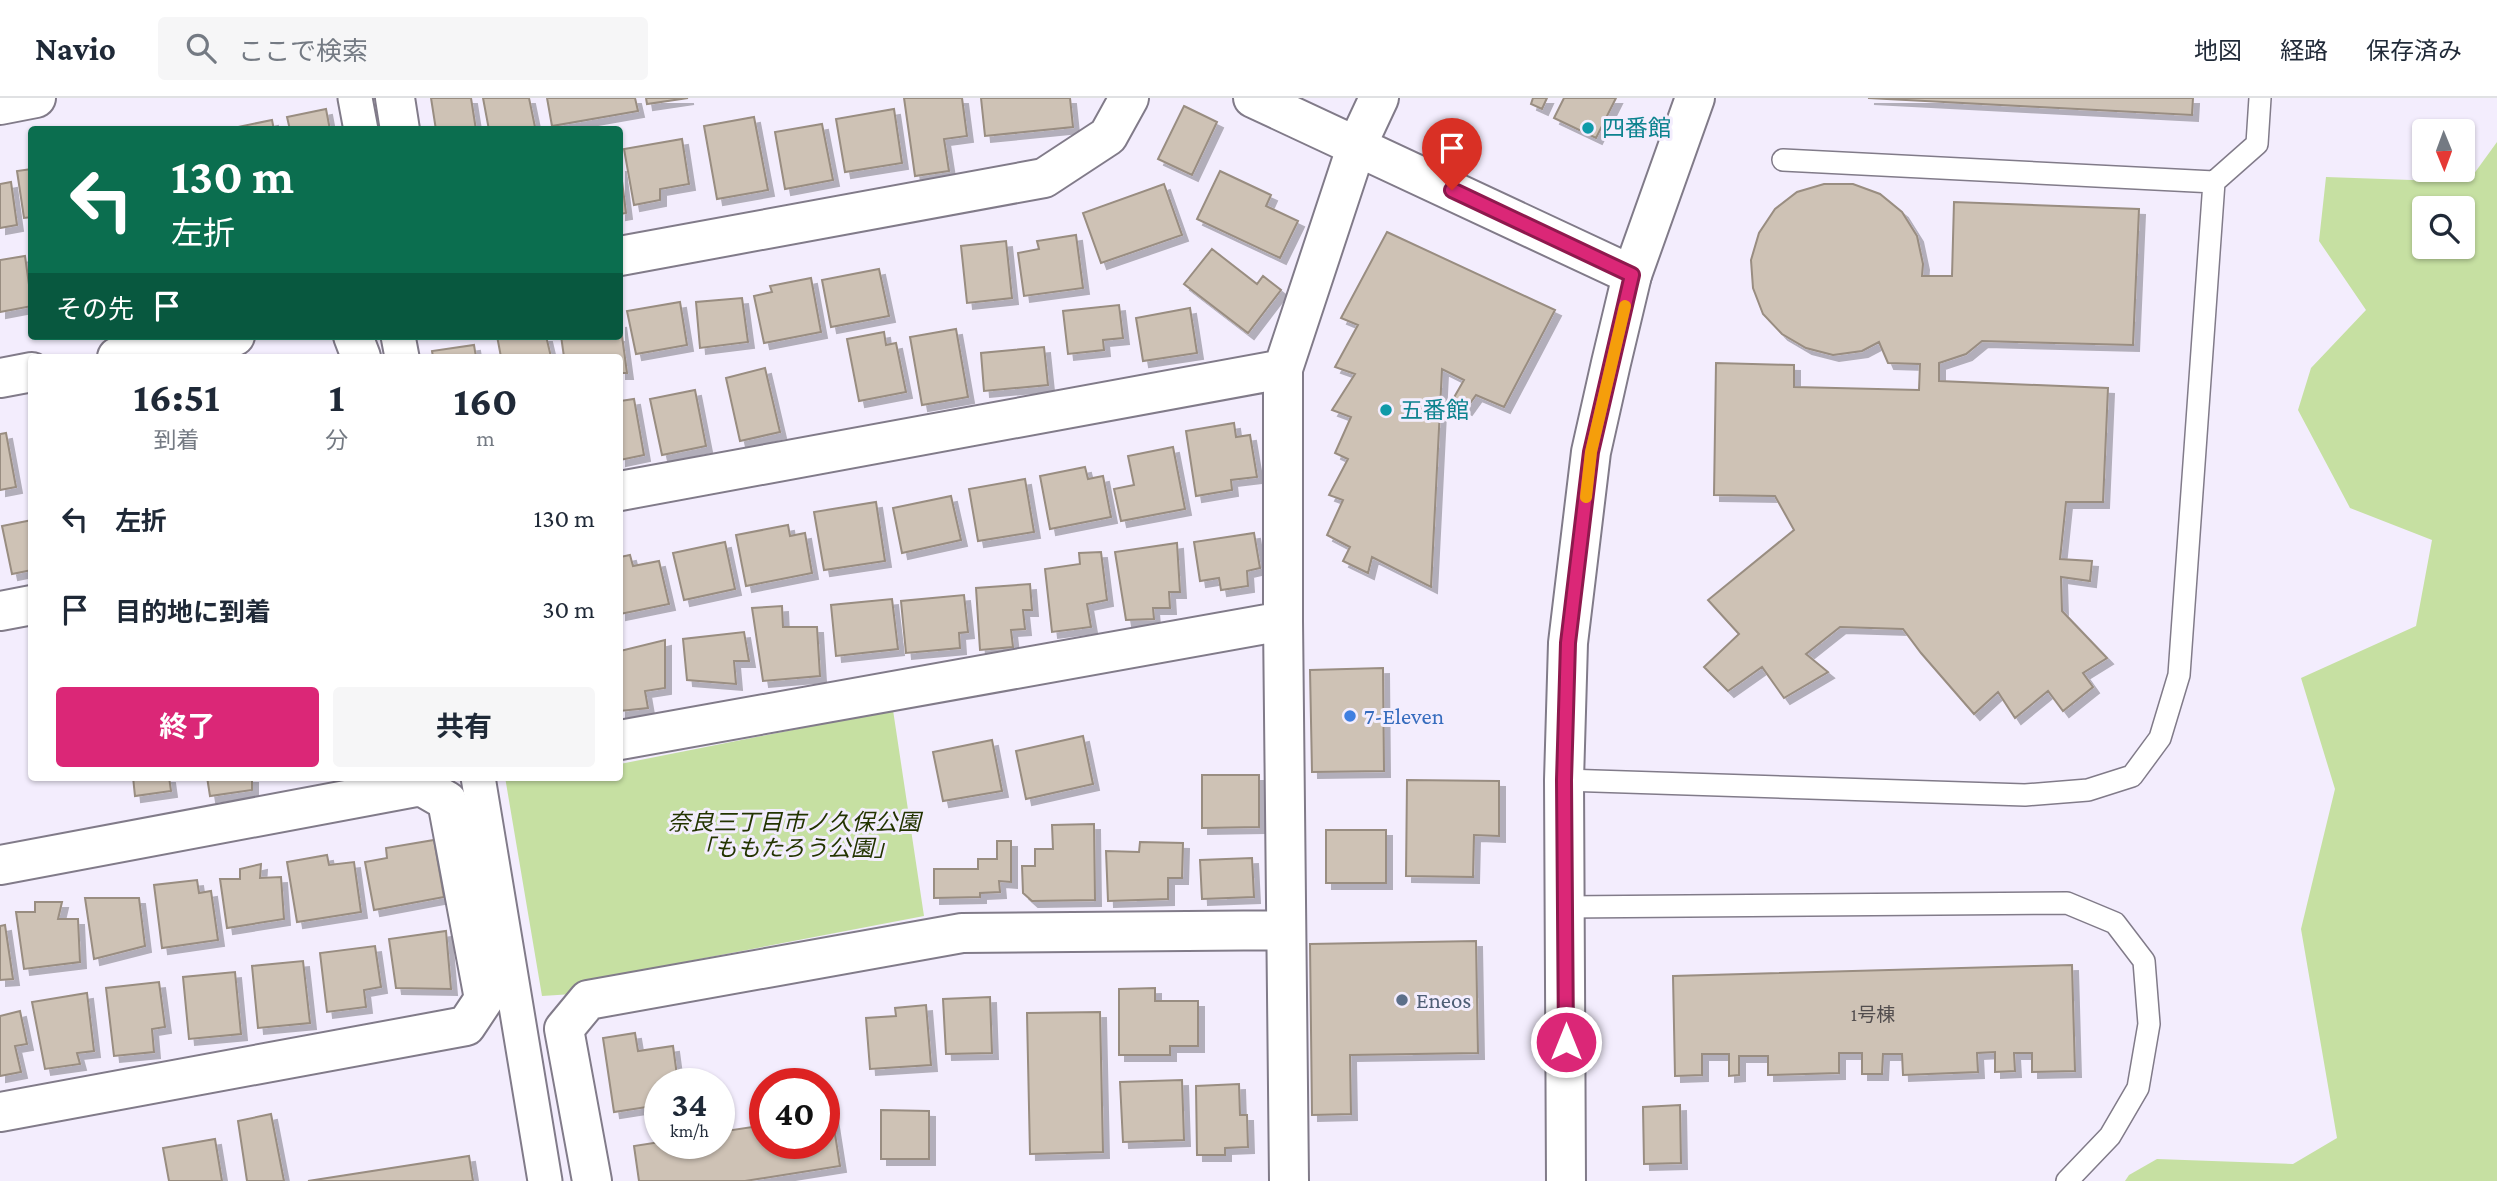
<!DOCTYPE html>
<html lang="ja">
<head>
<meta charset="utf-8">
<style>
	body { margin:0; font-family:"Crimson Pro","Noto Sans JP",serif; background:#f6f6f7; color:#1f2937; height:100vh; display:flex; flex-direction:column; font-size:26px; white-space:nowrap }
	* { box-sizing:border-box; margin:0 }
	p { font-size:23px; color:#747a83 }
	.icon { flex:none; width:38px; height:38px; fill:none; stroke:currentColor; stroke-width:2; stroke-linecap:round; stroke-linejoin:round }
	.map { position:relative; flex:1; overflow:hidden }
	.panel { position:absolute; left:28px; top:256px; width:595px; height:427px; display:flex; flex-direction:column; background:#fff; border-radius:7px; box-shadow:0 2px 5px #0004 }
	.panel>* { flex:none }
	.banner { position:absolute; left:28px; top:28px; width:595px; height:214px; border-radius:7px; box-shadow:0 2px 5px #0004; background:#0b6e4f; color:#fff; overflow:hidden }
	.needle { width:46px; rotate:179deg }
	.tools { position:absolute; left:2412px; top:21px; display:grid; gap:14px }
	.tools a { display:grid; place-items:center; width:63px; height:63px; border-radius:7px; background:#fff; box-shadow:0 2px 5px #0004; font-size:35px }
	.speed { position:absolute; left:644px; top:970px; display:flex; gap:14px; font-size:35px; font-weight:700; text-align:center }
	.speed>* { display:grid; place-content:center; width:91px; height:91px; border-radius:50%; background:#fff; box-shadow:0 2px 5px #0004; line-height:1 }
	.speed small { font-size:18px; font-weight:400 }
	.speed .limit { border:10px solid #d22; background:#fff; color:#111 }
	.pin { position:absolute; display:grid; place-items:center; width:60px; height:60px; color:#fff; margin:-72px -30px; border-radius:50% 50% 50% 0; rotate:-45deg; box-shadow:0 0 7px #0007 }
	.pin .icon { rotate:45deg }
	.me { position:absolute; width:77px; margin:-38px; rotate:0deg; stroke-linejoin:round; filter:drop-shadow(0 0 5px #0008) }
	.turn { display:flex; align-items:center; gap:24px; height:147px; padding:0 28px; font-size:32px }
	.turn .icon { width:91px; height:91px; stroke-width:2.5 }
	.turn b { display:block; font-size:49px; line-height:60px }
	.then { display:flex; align-items:center; height:66px; padding:0 28px; background:#0003; gap:14px; font-size:26px }
	.eta { display:flex; justify-content:space-evenly; align-items:center; height:119px; text-align:center }
	.eta b { font-size:42px; font-weight:700; line-height:49px }
	.button { display:flex; gap:14px; margin-top:auto; padding:14px 28px }
	.button a { flex:1; height:80px; border-radius:7px; background:#db2777; color:#fff; font-size:28px; font-weight:700; line-height:80px; text-align:center }
	.button a+a { background:#f6f6f7; color:#1f2937 }
	ul { padding:0; list-style:none }
	li { display:flex; align-items:center; gap:21px; height:91px; padding:0 28px }
	li div { flex:1 }
	li b { display:block; font-size:26px }
	li em { font-style:normal }
	header { display:flex; align-items:center; gap:42px; box-sizing:border-box; height:98px; padding:0 35px; background:#fff; border-bottom:2px solid #e0e1e3 }
	header strong { font-size:33px }
	nav { display:flex; gap:38px; margin-inline-start:auto; font-size:24px }
	.search { width:490px; height:63px; background:#f6f6f7; display:flex; align-items:center; gap:18px; box-sizing:border-box; padding:0 24px; border-radius:7px; color:#747a83; font-size:26px }
	.map>svg:first-child { display:block }
</style>
</head>
<body>
<header>
<strong>Navio</strong>
<div class="search"><svg class="icon" aria-label="search" viewBox="0 0 24 24"><circle cx="10" cy="10" r="6"/><path d="M15 15l6 6"/></svg>ここで検索</div>
<nav><a>地図</a><a>経路</a><a>保存済み</a></nav>
</header>
<div class="map">
<svg width="2497" height="1083" viewBox="0 0 2497 1083">
	<defs>
		<filter id="shadow"><feDropShadow dx="6" dy="6" stdDeviation="0" flood-color="#0004"/></filter>
	</defs>
	<rect width="100%" height="100%" fill="#f3edfd"/>
	<path fill="#c6e0a2" fill-rule="evenodd" d="M2497,44V1083H2125L2129,1077L2157,1061L2293,1066L2337,1040L2301,831L2335,691L2301,580L2416,528L2432,442L2350,410L2298,312L2311,270L2366,212L2319,143L2326,79L2468,84ZM2424,110H2462V149H2424Z
		M893,612L924,818L590,882L573,896L542,898L505,679H538L541,681L620,679V666Z"/>
	<path fill="#cec2b5" stroke="#998d81" stroke-width="2" filter="url(#shadow)" d="M431,0H471L476,32H436Z
		M483,0H529L535,29L489,32Z
		M547,0H635L638,13L552,28Z
		M646,0H688L647,6Z
		M904,0H962L967,38L944,41L949,73L915,78Z
		M981,0H1070L1073,29L985,38Z
		M1533,0H1547L1542,11L1531,6Z
		M1564,0H1616L1596,40L1554,20Z
		M1868,0H2193L2192,17Z
		M1184,8L1217,24L1192,77L1158,61Z
		M326,11L330,32H290L287,19Z
		M894,11L902,65L845,74L836,21Z
		M754,19L768,92L717,101L704,28Z
		M272,22L274,32H233V30Z
		M822,26L833,82L785,91L775,34Z
		M682,41L689,86L660,91V102L634,107L624,51Z
		M620,67L626,115L620,116Z
		M32,71V119L24,120L17,73Z
		M1220,73L1271,97L1266,108L1298,123L1280,160L1197,121Z
		M11,84L17,127L0,130V86Z
		M1164,86L1182,137L1101,165L1083,115Z
		M1824,86H1853L1880,96L1902,114L1917,138L1923,166L1922,178H1952L1954,104L2139,111L2133,247L1982,243L1966,256L1939,265V283L2108,290L2103,404H2066L2060,461L2092,463L2090,483L2061,479L2062,513L2107,560L2083,575L2093,589L2063,613L2048,593L2015,620L1998,594L1974,616L1921,555L1903,531L1840,529L1806,556L1828,574L1784,600L1762,569L1728,593L1704,569L1739,536L1708,502L1794,432L1775,398L1714,397L1716,265L1794,267V289L1919,292L1920,266L1888,265L1879,244L1862,253L1833,257L1806,250L1782,236L1763,216L1753,190L1751,162L1759,135L1775,111L1797,94Z
		M1387,134L1555,212L1504,309L1476,297L1466,311L1452,303L1464,282L1442,271L1431,489L1372,459L1368,475L1343,463L1350,449L1327,437L1343,402L1329,397L1348,361L1335,355L1351,319L1332,312L1355,276L1335,269L1358,227L1341,220Z
		M1076,137L1083,190L1024,198L1018,155L1039,151L1037,143Z
		M1006,143L1012,200L967,205L961,148Z
		M1212,151L1257,186L1263,178L1281,192L1248,235L1184,186Z
		M25,158L32,208L0,214V162Z
		M879,171L889,218L831,229L822,182Z
		M811,180L821,234L764,245L754,198L772,194L770,188Z
		M742,200L748,244L700,250L696,204Z
		M680,204L687,247L636,256L627,213Z
		M1119,207L1123,240L1103,242L1104,252L1068,256L1063,213Z
		M1190,210L1197,255L1143,263L1136,220Z
		M620,223L627,275H620V259H564L561,238H620Z
		M956,231L968,299L922,307L910,239Z
		M884,234L886,247L896,245L906,294L859,303L847,241Z
		M497,238H546L551,259H501Z
		M474,247L476,259H433L432,253Z
		M1044,249L1048,287L984,293L981,255Z
		M765,270L780,334L740,343L726,280Z
		M695,292L706,348L662,357L650,301Z
		M634,301L644,357L620,362V303Z
		M1234,325L1236,339L1250,337L1257,379L1231,382L1232,392L1196,398L1186,333Z
		M6,335L16,389L0,392V336Z
		M1173,349L1185,411L1121,423L1114,391L1134,387L1128,358Z
		M1085,369L1088,381L1103,378L1111,419L1050,431L1040,378Z
		M1025,381L1034,434L978,443L969,391Z
		M951,398L961,442L902,455L893,410Z
		M876,404L885,463L824,472L814,414Z
		M32,422V472L12,476L2,428Z
		M788,427L790,438L805,435L812,475L746,488L736,437Z
		M1254,435L1260,470L1247,473L1248,488L1221,492L1219,480L1200,483L1194,444Z
		M725,444L735,491L684,502L673,455Z
		M1177,445L1180,494H1169L1170,510H1153L1154,521L1126,522L1115,454Z
		M1101,454L1107,502L1087,506L1091,529L1052,534L1045,471L1080,466L1079,455Z
		M630,457L633,468L659,463L669,506L620,516V459Z
		M1030,486L1032,512H1023L1025,531L1011,532L1013,549L980,552L976,490Z
		M964,497L968,534L959,535L960,550L906,555L901,503Z
		M892,501L898,551L836,558L831,507Z
		M782,508L783,529H817L820,578L763,583L752,510Z
		M744,534L749,563H734L736,586L687,582L683,541Z
		M665,542V590L645,593L648,610L620,613V553Z
		M1383,570L1384,673L1312,674L1310,572Z
		M1083,638L1093,686L1026,701L1016,653Z
		M992,642L1002,693L943,703L933,654Z
		M1202,677H1259V729L1202,730Z
		M133,679H169L171,693L135,698Z
		M207,679H252V692L210,698Z
		M1407,682L1499,683V738L1474,737L1473,779L1406,778Z
		M1094,726L1095,802L1032,803L1023,795L1022,768H1035V751H1053L1052,727Z
		M1326,732H1386V785H1326Z
		M434,742L444,799L374,812L365,764L387,760L386,750Z
		M997,743H1011V784L999,783L1000,794L980,795V799L934,800V771H978V761H997Z
		M1140,744L1183,745L1182,780H1168V801L1108,803L1106,753L1139,754Z
		M327,757L329,767L354,764L361,814L297,824L287,764Z
		M1252,760L1254,799L1202,801L1200,762Z
		M261,766L260,780L281,779L284,821L227,830L220,781H240V771Z
		M197,782L199,795L211,793L218,842L162,850L154,787Z
		M85,800H139L145,848L94,861Z
		M35,804H62L58,821H78L80,864L24,871L16,814H35Z
		M5,827L13,881L0,882V828Z
		M446,833L451,891L396,890L389,841Z
		M1476,843L1478,955L1350,957L1351,1016L1312,1017L1310,846Z
		M375,848L381,889L364,892L366,909L327,914L320,855Z
		M303,863L310,925L258,930L252,868Z
		M2072,867L2075,973L2032,974V955H2014L2015,973L1995,974V954L1977,955L1978,974L1903,977L1902,956H1883L1882,976H1862V955H1839V975L1768,977V958H1739V977L1729,978V956H1702V977L1675,978L1673,878Z
		M235,874L241,936L189,941L183,879Z
		M159,884L165,929L152,931L154,954L114,958L106,890Z
		M1155,890V903H1198V948H1170V957H1119V891Z
		M87,895L94,953L77,955L80,966L45,971L32,904Z
		M990,899L992,955L946,956L943,901Z
		M926,907L931,967L870,971L866,920L896,918L895,910Z
		M20,913L27,946L15,948L21,974L0,978V918Z
		M1100,914L1103,1054L1030,1056L1027,915Z
		M635,935L638,953L673,948L678,985H660V1007L614,1014L603,940Z
		M1182,982L1184,1042L1123,1044L1120,984Z
		M1239,986L1240,1017H1247L1248,1049L1225,1050V1057H1197L1196,988Z
		M1680,1007L1681,1065L1644,1066L1643,1009Z
		M881,1012L929,1013V1061H881Z
		M271,1016L284,1083H247L238,1023Z
		M832,1017L840,1068L745,1083H639L634,1048L660,1044L719,1045V1034L765,1027V1045H824V1018Z
		M215,1041L222,1083H169L163,1050Z
		M469,1058L473,1083H308Z"/>
	<g fill="none" stroke-linecap="round" stroke-linejoin="round">
		<defs>
			<path id="service" d="M1783,62L2214,84
				M1564,682L2025,697L2088,692L2132,678L2160,640L2179,577L2214,84L2257,46L2260,0
				M1565,809L2067,805L2115,825L2144,863L2149,926L2138,990L2110,1038L2067,1083"/>
			<path id="pedestrian" d="M355,0L361,32
				M398,238L402,259
				M478,679L545,1083"/>
			<path id="minor" d="M395,0L400,32
				M1253,0L1632,177
				M0,7L36,0
				M620,158L1044,80L1108,38L1129,0
				M353,238L361,259
				M117,259L235,238
				M0,280L32,274
				M620,393L1283,271
				M0,513L32,507
				M620,642L1283,523
				M0,767L421,688L447,703L484,901L466,928L0,1014
				M592,1083L564,931L588,902L962,835L1286,832
				M1289,1083L1283,523V271L1357,47L1379,0"/>
			<path id="tertiary" d="M1566,1083L1564,682L1568,545L1591,354L1611,265L1632,177L1695,0"/>
		</defs>
		<use href="#service" stroke="#817b89" stroke-width="24"/>
		<use href="#pedestrian" stroke="#817b89" stroke-width="37"/>
		<use href="#minor" stroke="#817b89" stroke-width="42"/>
		<use href="#tertiary" stroke="#817b89" stroke-width="42"/>
		<use href="#service" stroke="#fff" stroke-width="21"/>
		<use href="#pedestrian" stroke="#fff" stroke-width="33"/>
		<use href="#minor" stroke="#fff" stroke-width="38"/>
		<use href="#tertiary" stroke="#fff" stroke-width="38"/>
	</g>
	<g fill="none" stroke-linecap="round" stroke-linejoin="round">
		<defs>
			<path id="route" d="M1452,92L1632,177L1591,354L1568,545L1564,682L1566,944"/>
		</defs>
		<use href="#route" stroke="#8e194d" stroke-width="18"/>
		<use href="#route" stroke="#db2777" stroke-width="12"/>
		<path stroke="#f59e0b" stroke-width="12" d="M1586,399L1591,354L1625,208"/>
	</g>
	<g fill="#0f9aa8" stroke="#f3edfd" stroke-width="2.5">
		<circle cx="1588" cy="30" r="7"/>
		<circle cx="1386" cy="312" r="7"/>
	</g>
	<circle fill="#3f7fe0" stroke="#f3edfd" stroke-width="2.5" cx="1350" cy="618" r="7"/>
	<circle fill="#5c6f8a" stroke="#f3edfd" stroke-width="2.5" cx="1402" cy="902" r="7"/>
	<g text-anchor="middle" stroke-width="6" stroke-linejoin="round" paint-order="stroke">
		<g font-size="19" fill="#514c4d">
			<text x="1873" y="923">1号棟</text>
		</g>
		<g font-size="23" fill="#0d838f" stroke="#f3edfd" text-anchor="start">
			<text x="1602" y="38">四番館</text>
			<text x="1400" y="320">五番館</text>
		</g>
		<g font-size="23" fill="#366cbe" stroke="#f3edfd" text-anchor="start">
			<text x="1364" y="626">7-Eleven</text>
		</g>
		<g font-size="23" font-style="italic" fill="#233400" stroke="#f3edfd">
			<text x="794" y="732">奈良三丁目市ノ久保公園<tspan x="794" dy="26">「ももたろう公園」</tspan></text>
		</g>
		<g font-size="23" fill="#4e5e75" stroke="#f3edfd" text-anchor="start">
			<text x="1416" y="910">Eneos</text>
		</g>
	</g>
</svg>
<div class="tools">
<a><svg class="needle" viewBox="-14 -14 28 28"><path d="M0-13l5 13h-10z" fill="#e53935"/><path d="M0 13l5-13h-10z" fill="#747a83"/></svg></a>
<a><svg class="icon" aria-label="search" viewBox="0 0 24 24"><circle cx="10" cy="10" r="6"/><path d="M15 15l6 6"/></svg></a>
</div>
<div class="speed"><div>34<small>km/h</small></div><div class="limit">40</div></div>
<div class="pin" style="left:1452px;top:92px;background:#d93025"><svg class="icon" aria-label="arrive" viewBox="0 0 24 24"><path d="M6 21V4h12l-3 4 3 4H6"/></svg></div>
<svg class="me" style="left:1566px;top:944px" viewBox="-20 -20 40 40"><circle r="17" fill="#db2777" stroke="#fff" stroke-width="3"/><path d="M0-11L8 9 0 5-8 9z" fill="#fff"/></svg>
<div class="banner">
<div class="turn"><svg class="icon" aria-label="left" viewBox="0 0 24 24"><path d="M17 20v-9H6M10 6l-5 5 5 5"/></svg><div><b>130 m</b>左折</div></div>
<div class="then">その先<svg class="icon" aria-label="arrive" viewBox="0 0 24 24"><path d="M6 21V4h12l-3 4 3 4H6"/></svg></div>
</div>
<section class="panel">
<div class="eta">
<div><b>16:51</b><p>到着</p></div>
<div><b>1</b><p>分</p></div>
<div><b>160</b><p>m</p></div>
</div>
<ul>
<li><svg class="icon" aria-label="left" viewBox="0 0 24 24"><path d="M17 20v-9H6M10 6l-5 5 5 5"/></svg><div><b>左折</b></div><em>130 m</em></li>
<li><svg class="icon" aria-label="arrive" viewBox="0 0 24 24"><path d="M6 21V4h12l-3 4 3 4H6"/></svg><div><b>目的地に到着</b></div><em>30 m</em></li>
</ul>
<div class="button"><a>終了</a><a>共有</a></div>
</section>
</div>
</body>
</html>
